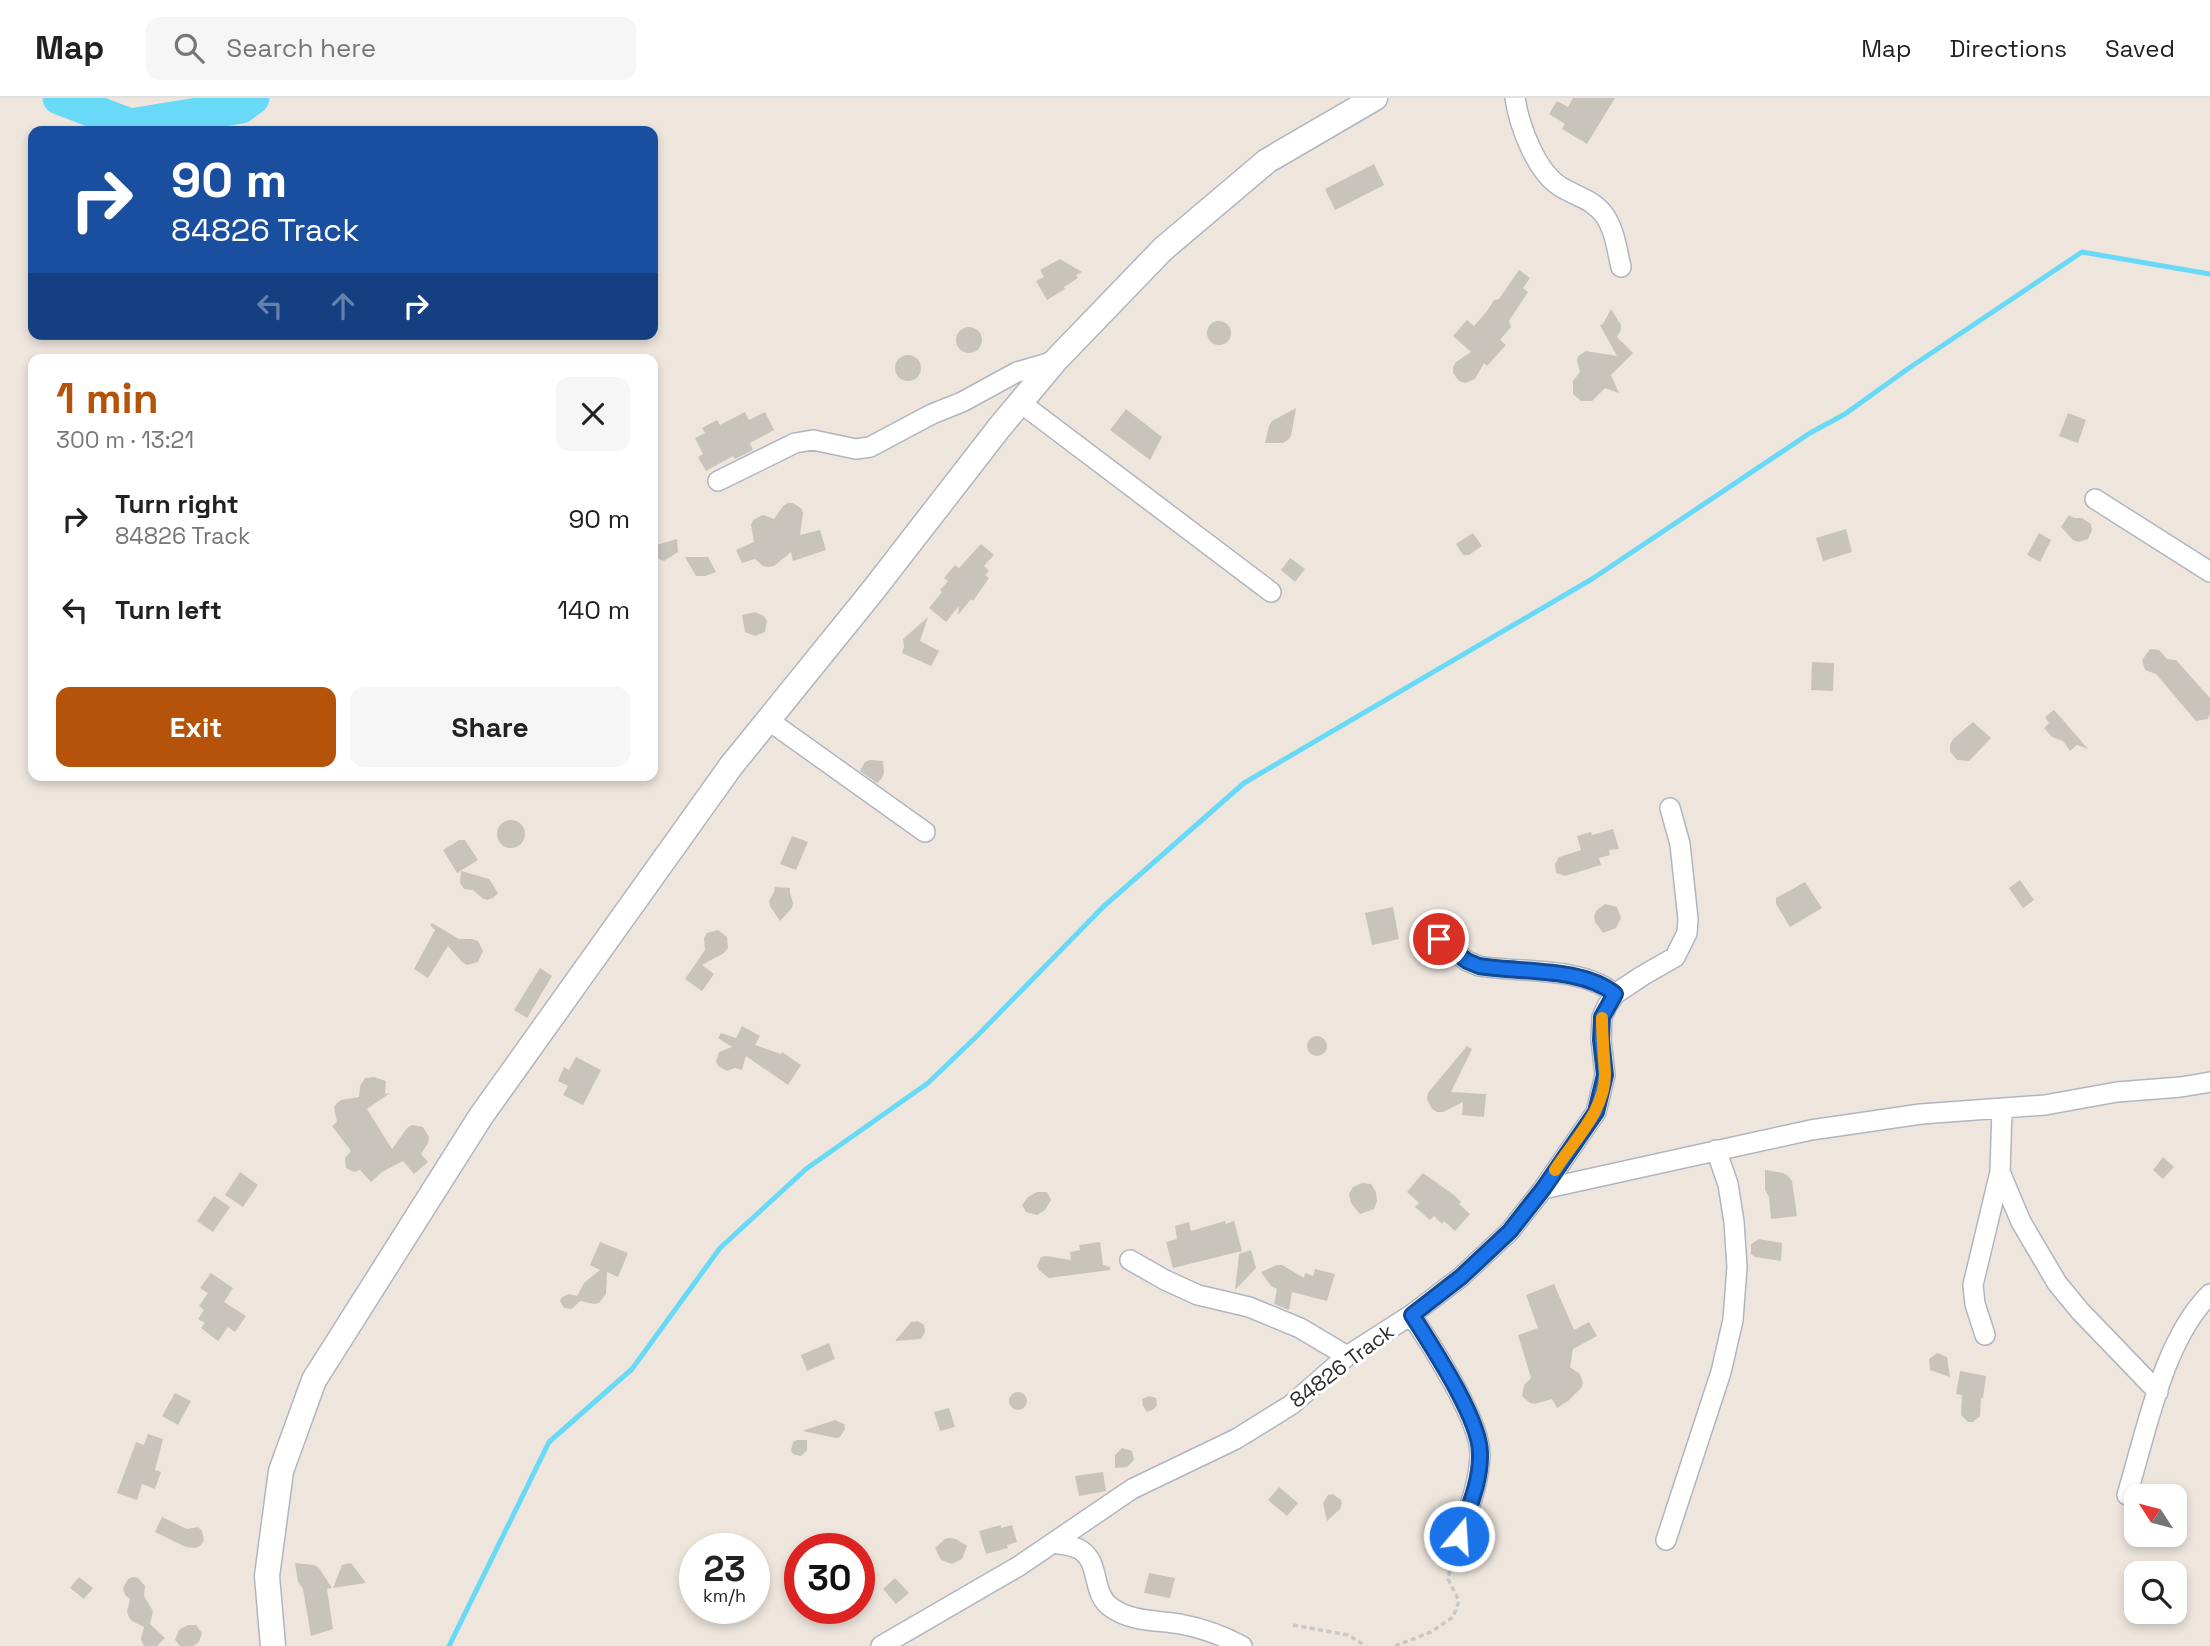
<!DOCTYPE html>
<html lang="en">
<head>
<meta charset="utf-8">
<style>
	body { margin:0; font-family:"Space Grotesk",sans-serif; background:#f6f6f6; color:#222; height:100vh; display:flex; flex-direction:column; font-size:26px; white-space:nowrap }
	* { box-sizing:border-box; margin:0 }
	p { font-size:23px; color:#767676 }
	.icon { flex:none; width:38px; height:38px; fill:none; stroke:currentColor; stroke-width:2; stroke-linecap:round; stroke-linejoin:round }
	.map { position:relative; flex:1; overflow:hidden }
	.panel { position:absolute; left:28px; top:256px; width:630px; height:427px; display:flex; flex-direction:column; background:#fff; border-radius:14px; box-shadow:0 4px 10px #0003 }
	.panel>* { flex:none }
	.guide { position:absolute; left:28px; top:28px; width:630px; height:214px; border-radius:14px; box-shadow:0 4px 10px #0003; background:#1a4fa0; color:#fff; overflow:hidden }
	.needle { width:46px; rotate:306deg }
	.tools { position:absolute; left:2124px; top:1386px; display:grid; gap:14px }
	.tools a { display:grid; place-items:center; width:63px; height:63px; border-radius:14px; background:#fff; box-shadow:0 4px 10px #0003; font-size:35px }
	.speed { position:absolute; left:679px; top:1435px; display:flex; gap:14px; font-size:35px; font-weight:700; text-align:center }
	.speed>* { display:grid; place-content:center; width:91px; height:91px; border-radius:50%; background:#fff; box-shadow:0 4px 10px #0003; line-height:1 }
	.speed small { font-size:18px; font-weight:400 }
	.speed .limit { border:10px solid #d22; background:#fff; color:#111 }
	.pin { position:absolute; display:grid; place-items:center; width:60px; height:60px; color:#fff; margin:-30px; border:4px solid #fff; border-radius:50%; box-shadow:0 2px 7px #0007 }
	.me { position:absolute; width:77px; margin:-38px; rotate:18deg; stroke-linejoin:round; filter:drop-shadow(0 0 5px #0008) }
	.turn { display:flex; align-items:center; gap:24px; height:147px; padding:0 28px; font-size:32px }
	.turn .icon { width:91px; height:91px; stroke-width:2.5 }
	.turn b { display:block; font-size:49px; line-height:60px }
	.lanes { display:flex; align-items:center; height:66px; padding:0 28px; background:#0003; justify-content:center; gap:35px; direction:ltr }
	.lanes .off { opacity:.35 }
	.round { display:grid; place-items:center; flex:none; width:74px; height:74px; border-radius:14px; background:#f6f6f6 }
	.summary { display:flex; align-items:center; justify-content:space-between; height:119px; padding:0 28px }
	h1 { font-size:42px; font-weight:800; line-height:52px; color:#b45309 }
	.button { display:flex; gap:14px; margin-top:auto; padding:14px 28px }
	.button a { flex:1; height:80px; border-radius:14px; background:#b45309; color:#fff; font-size:28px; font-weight:800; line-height:80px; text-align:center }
	.button a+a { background:#f6f6f6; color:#222 }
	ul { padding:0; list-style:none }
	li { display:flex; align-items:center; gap:21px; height:91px; padding:0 28px }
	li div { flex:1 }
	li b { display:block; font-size:26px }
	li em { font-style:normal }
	header { display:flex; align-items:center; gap:42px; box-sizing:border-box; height:98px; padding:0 35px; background:#fff; border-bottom:2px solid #e0e0e0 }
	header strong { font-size:33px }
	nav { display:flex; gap:38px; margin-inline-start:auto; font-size:24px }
	.search { width:490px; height:63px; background:#f6f6f6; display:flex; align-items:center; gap:18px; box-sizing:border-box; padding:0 24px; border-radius:14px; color:#767676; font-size:26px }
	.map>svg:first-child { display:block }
</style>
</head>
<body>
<header>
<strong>Map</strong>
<div class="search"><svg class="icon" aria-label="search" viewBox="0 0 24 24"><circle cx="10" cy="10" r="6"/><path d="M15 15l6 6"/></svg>Search here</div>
<nav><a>Map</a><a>Directions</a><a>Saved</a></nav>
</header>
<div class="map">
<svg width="2210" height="1548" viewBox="0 0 2210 1548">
	<rect width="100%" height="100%" fill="#eee6dd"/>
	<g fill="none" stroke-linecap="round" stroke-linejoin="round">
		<path stroke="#68daf8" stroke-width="5" d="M449,1548L549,1344L632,1271L720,1150L806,1071L928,985L978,937L1103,809L1244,685L1592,481L1810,335L1845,316L1909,270L2082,154L2210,176"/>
		<path stroke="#68daf8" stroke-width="33" d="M59,0L130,27L241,9L253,0"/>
	</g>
	<path fill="#c9c4bb" d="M1573,0H1615L1587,46L1562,31L1565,26L1549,16L1557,3L1568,9Z
		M1374,66L1384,87L1335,112L1325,91Z
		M1060,161L1082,174L1076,177L1078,180L1064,189L1065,191L1047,202L1036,183L1044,179L1040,172Z
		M1519,172L1530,180L1523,190L1528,194L1509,223L1511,229L1500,242L1506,247L1487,268L1484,265L1475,281L1465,285L1459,283L1453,275V269L1456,264L1471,254L1453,238L1467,222L1474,228L1487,213L1494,202L1499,201Z
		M1611,211L1621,227V232L1617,239L1633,255L1611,277L1619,295L1605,290L1592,303H1581L1573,296V283L1580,274L1577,263L1578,258L1586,253L1617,258L1600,227L1603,226Z
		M1207 235a12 12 0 1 1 24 0a12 12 0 1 1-24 0Z
		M956 242a13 13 0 1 1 26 0a13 13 0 1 1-26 0Z
		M895 270a13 13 0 1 1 26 0a13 13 0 1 1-26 0Z
		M1296,310L1291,338L1288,342L1283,345H1265L1269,328L1272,323Z
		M1126,311L1162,339L1150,362L1110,332Z
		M745,314L749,322L765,314L774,332L750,345L753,352L735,361L733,358L706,373L698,359L703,356L695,340L705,335L702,330L717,322L720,327Z
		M2068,315L2086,322L2078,345L2059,338Z
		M788,405H793L802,411L803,416L800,437L820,432L826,452L793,463L791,454L774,468L768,469L763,468L755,461L742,465L736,452L754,444L751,427L753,422L763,417L774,421L783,408Z
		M2069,417L2074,420H2082L2091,426L2092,432L2088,441L2078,444L2073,442L2061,429Z
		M1846,431L1852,454L1823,463L1816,440Z
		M1473,435L1482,448L1469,457H1463L1456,446Z
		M2039,435L2051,442L2040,464L2027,457Z
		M677,441L678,454L664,463L653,458V448Z
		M981,446L994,457L984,468L989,473L985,477L989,480L973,503L971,501L958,517L959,508L946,524L929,510L942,494L940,492L948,483L944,480L955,467L959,470Z
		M685,459H708L716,474L705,478H696Z
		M1290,460L1305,471L1295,484L1281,472Z
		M755,514L764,518L767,523L765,534L755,538L745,534L742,517Z
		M928,519L920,543L939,553L931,568L902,555L904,549L903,541Z
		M2150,551L2159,552L2167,561L2176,562L2210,600V616L2208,621L2196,623L2156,576L2145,572L2142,562Z
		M1812,564L1834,565L1833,593L1811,592Z
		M2054,612L2063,622L2088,651L2077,647L2070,653L2063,643L2052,639L2044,630L2049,625L2045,619Z
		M1973,624L1991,640L1969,663L1957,662L1950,653V647L1953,641Z
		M870,662L883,663L884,675L882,680L877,685L860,673L865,664Z
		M497 736a14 14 0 1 1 28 0a14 14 0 1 1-28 0Z
		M1613,731L1619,751L1609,752L1610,757L1599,760L1601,767L1565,778L1556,775L1555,766L1559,759L1581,752L1577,738L1591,734L1592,737Z
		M792,738L808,744L796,772L780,766Z
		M459,742H465L478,762L457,775L443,752Z
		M461,773L489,781L498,795L493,800L487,802L482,800L473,792L464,791L460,785Z
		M2020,782L2034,802L2023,810L2009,790Z
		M1805,784L1822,810L1790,829L1776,806V800Z
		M775,789L790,790V795L793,805L792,810L780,823L770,808L769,803L774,794Z
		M1605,806L1617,809L1621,820L1616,830L1603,835L1595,824L1594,819L1596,813Z
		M1393,809L1399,841L1372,847L1365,815Z
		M432,825L459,841H472L478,843L483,853L478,864L467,867L462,864L448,848L428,880L414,871L435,832L430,827Z
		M718,832L727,839L728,850L724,855L702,867L714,876L702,893L685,881L705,852L704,840L707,835Z
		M540,870L552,878L527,920L514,912Z
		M742,928L760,938L755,947L781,956L782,954L801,967L788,987L746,958L742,972L735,970L727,973L718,968L716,963L719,954L732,949L718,940L721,935L736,940Z
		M1307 948a10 10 0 1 1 20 0a10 10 0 1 1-20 0Z
		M1467,948L1472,951L1451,994L1486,996L1484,1019L1462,1017L1463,1004L1443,1014H1437L1432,1011L1427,1001L1428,995Z
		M576,959L601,972L583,1007L563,997L568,988L558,983L564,969L569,972Z
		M374,979L386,983L385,996L390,995L367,1011L392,1051L407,1030L412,1027L423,1029L429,1039L428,1045L421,1056L428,1064L414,1076L403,1063L382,1074L371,1084L360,1072L354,1074L346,1070L345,1060L351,1053L332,1028L337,1024L334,1009L337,1005L341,1002L359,999L360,988L365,980Z
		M2163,1059L2174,1069L2163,1081L2153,1072Z
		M1765,1072L1783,1075L1788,1078L1792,1083L1797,1118L1771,1121L1769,1099L1765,1092Z
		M240,1074L258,1087L243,1109L225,1097Z
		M1423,1075L1454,1097L1461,1104L1459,1106L1470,1116L1455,1133L1444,1123L1442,1126L1434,1118L1430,1122L1415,1109L1419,1105L1407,1094Z
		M1362,1085L1371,1086L1376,1094L1377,1103L1374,1111L1360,1116L1351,1105L1349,1096L1353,1089Z
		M1037,1094H1047L1051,1102L1045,1112L1037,1117L1026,1114L1022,1107L1028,1099Z
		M214,1098L230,1109L213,1134L197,1123Z
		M1225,1123L1226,1126L1234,1123L1242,1153L1173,1170L1166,1144L1177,1141L1175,1128L1189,1124L1191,1133Z
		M1759,1141L1782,1145L1781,1163L1755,1159L1751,1156V1146Z
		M600,1144L628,1155L618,1179L607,1174L606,1196L599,1205L594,1206L580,1203L572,1211L564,1210L560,1203L562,1199L569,1196L577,1198L584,1185L600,1172L590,1167Z
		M1100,1144L1103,1167L1110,1169V1172L1049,1180L1039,1172L1037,1168L1041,1159L1046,1158L1071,1162L1070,1154L1080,1152L1079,1147Z
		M1251,1152L1256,1170L1235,1192L1239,1156Z
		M1277,1167H1282L1304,1180L1305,1175L1313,1178L1315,1171L1335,1176L1327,1203L1292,1194L1289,1212L1274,1206L1277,1191L1271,1188L1261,1174Z
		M211,1175L233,1190L224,1204L246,1218L235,1234L228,1229L218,1243L201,1230L205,1225L198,1221L204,1212L199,1208L208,1195L200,1190Z
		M1554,1186L1574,1232L1589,1224L1597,1238L1573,1251L1570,1269L1580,1276L1583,1285L1581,1290L1568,1303L1557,1310L1552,1301L1535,1306L1530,1305L1522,1298L1524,1287L1531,1280L1518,1237L1538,1230L1526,1197Z
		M918,1223L924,1227L925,1234L921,1241L895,1243L911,1224Z
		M829,1245L835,1261L807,1273L801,1257Z
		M1937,1255L1947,1259L1950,1279L1930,1272L1929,1261Z
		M1960,1273L1986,1278L1983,1300H1981L1980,1318L1973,1324H1968L1961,1317L1962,1297L1956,1296Z
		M1009 1303a9 9 0 1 1 18 0a9 9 0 1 1-18 0Z
		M175,1295L191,1303L178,1327L162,1318Z
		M1149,1298L1156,1300L1157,1307L1154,1311L1147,1314L1143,1308L1142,1301Z
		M949,1310L955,1329L940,1333L934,1314Z
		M835,1322L844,1326L845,1331L840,1339L836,1340L802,1333Z
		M148,1336L163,1341L155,1372L161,1374L155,1391L142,1386L137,1402L117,1395L136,1344L144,1347Z
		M797,1342H807V1352L801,1358L793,1356L791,1352L793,1344Z
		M1122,1350L1132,1353L1134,1362L1127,1369L1115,1370V1357Z
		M1103,1374L1106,1393L1079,1398L1075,1378Z
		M1279,1389L1298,1405L1287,1418L1268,1402Z
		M1333,1396L1341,1402L1342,1406L1340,1411L1327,1423L1323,1405L1328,1397Z
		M162,1419L187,1431L198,1429L202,1433L204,1443L200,1448L195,1450L186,1449L155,1434Z
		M1001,1427V1430L1012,1427L1017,1444L1007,1447L1008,1450L986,1456L979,1433Z
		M950,1440L956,1441L967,1448L962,1461L952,1466L941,1462L935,1450L945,1441Z
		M295,1465L314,1467L319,1470L332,1490L327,1491L333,1531L311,1538L303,1491L298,1484Z
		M351,1465L366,1485L333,1490L342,1467Z
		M1149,1475L1175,1480L1170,1500L1144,1495Z
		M79,1479L93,1490L84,1501L70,1490Z
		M133,1479L138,1480L145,1488L144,1498L153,1513L150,1526L165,1540L157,1548H144L141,1541L144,1529L132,1523L129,1519L127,1514L130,1501L125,1497L123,1490L128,1481Z
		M895,1480L909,1495L896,1506L883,1491Z
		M188,1527H196L202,1535L199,1544L193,1548H180L175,1542L179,1532Z"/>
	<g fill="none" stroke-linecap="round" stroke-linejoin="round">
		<defs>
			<path id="minor" d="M1515,0C1519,27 1536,74 1561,89C1577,99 1593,101 1605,118C1615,133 1617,152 1621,169
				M1021,305L1271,494
				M718,383L795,345L813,342L856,351L870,349L932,316L962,304L1017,274L1055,263
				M2095,401L2210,474
				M768,622L925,734
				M1425,831L1467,863L1479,868C1520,875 1582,868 1615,896
				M2000,1074L2021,1124L2057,1185L2080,1213L2158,1294
				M1543,1091L1811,1032L1921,1016L2045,1007L2117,994L2181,989L2210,984
				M1130,1162L1165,1182L1198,1197L1249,1209L1300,1230L1347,1258
				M1411,1217C1431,1246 1481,1324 1480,1357C1479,1391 1463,1424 1454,1457
				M1985,1237L1975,1206L1973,1187L2000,1074L2002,1011
				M2127,1397C2146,1335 2163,1242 2210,1196
				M1666,1442L1721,1274L1733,1222L1737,1169L1734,1124L1728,1086L1716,1052
				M1053,1445C1061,1446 1071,1447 1079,1451C1102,1464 1090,1496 1112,1510C1132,1524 1157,1522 1180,1526C1201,1530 1224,1538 1242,1548
				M881,1548L1019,1468L1132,1391L1236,1341L1291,1307L1347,1258L1411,1217L1461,1179L1510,1133L1543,1091L1596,1014L1605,977L1601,942L1602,919L1607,908L1615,896L1642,878L1675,859L1687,835L1688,821L1680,746L1670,710"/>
			<path id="tertiary" d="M273,1548L267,1478L281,1373L314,1282L481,1018L731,668L871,495L999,330L1055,263L1163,151L1267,63L1375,0"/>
		</defs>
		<use href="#minor" stroke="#b1b5c0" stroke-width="22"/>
		<use href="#tertiary" stroke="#b1b5c0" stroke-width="27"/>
		<path stroke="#c8c8c8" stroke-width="3.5" stroke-dasharray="5 3.5" stroke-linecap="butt" d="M1293,1527L1348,1537L1366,1548
			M1395,1548L1431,1534L1453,1519L1459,1503L1448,1481L1450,1472"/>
		<use href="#minor" stroke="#fff" stroke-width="19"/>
		<use href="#tertiary" stroke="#fff" stroke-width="24"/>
	</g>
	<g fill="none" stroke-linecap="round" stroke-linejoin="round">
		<defs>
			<path id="route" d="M1439,841L1467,863L1479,868C1521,875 1582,869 1615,896L1602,919L1601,942L1605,977L1596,1014L1543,1091L1510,1133L1461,1179L1412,1217C1431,1247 1480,1321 1480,1355C1481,1383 1468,1412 1459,1438"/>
		</defs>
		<use href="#route" stroke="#114b97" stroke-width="18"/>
		<use href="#route" stroke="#1a73e8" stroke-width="12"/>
		<path stroke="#f59e0b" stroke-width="12" d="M1555,1072C1574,1042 1605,1013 1605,976C1604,957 1602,939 1602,920"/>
	</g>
	<g text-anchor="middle" stroke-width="6" stroke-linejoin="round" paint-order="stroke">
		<g font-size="21" fill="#2c2c2c" stroke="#fff">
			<text transform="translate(1342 1268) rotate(-37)" y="7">84826 Track</text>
		</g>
	</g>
</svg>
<div class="tools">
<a><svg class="needle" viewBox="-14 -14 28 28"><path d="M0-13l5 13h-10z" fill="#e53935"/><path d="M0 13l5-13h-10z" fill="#767676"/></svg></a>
<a><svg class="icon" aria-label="search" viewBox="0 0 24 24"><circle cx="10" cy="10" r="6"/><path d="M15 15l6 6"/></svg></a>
</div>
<div class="speed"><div>23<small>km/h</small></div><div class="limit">30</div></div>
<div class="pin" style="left:1439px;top:841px;background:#d93025"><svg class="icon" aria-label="arrive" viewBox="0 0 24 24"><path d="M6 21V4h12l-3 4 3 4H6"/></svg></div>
<svg class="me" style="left:1459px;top:1438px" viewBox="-20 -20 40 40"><circle r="17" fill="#1a73e8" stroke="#fff" stroke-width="3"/><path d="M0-11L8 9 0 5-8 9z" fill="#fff"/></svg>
<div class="guide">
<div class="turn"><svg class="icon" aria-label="right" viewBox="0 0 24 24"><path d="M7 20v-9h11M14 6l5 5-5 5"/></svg><div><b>90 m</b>84826 Track</div></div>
<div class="lanes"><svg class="icon off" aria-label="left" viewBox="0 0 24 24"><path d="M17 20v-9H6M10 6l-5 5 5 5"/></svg><svg class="icon off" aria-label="ahead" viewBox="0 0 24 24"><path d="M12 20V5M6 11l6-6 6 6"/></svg><svg class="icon" aria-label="right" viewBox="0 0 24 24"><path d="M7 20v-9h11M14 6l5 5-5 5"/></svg></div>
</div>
<section class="panel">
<div class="summary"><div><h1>1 min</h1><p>300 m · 13:21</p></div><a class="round"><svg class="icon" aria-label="close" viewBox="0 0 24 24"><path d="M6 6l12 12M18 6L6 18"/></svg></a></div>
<ul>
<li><svg class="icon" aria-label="right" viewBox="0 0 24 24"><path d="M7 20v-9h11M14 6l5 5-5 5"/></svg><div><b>Turn right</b><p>84826 Track</p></div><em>90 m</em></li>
<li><svg class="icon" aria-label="left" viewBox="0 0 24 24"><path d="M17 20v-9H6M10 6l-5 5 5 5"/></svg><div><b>Turn left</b></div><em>140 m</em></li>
</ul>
<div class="button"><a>Exit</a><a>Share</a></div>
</section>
</div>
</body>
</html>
